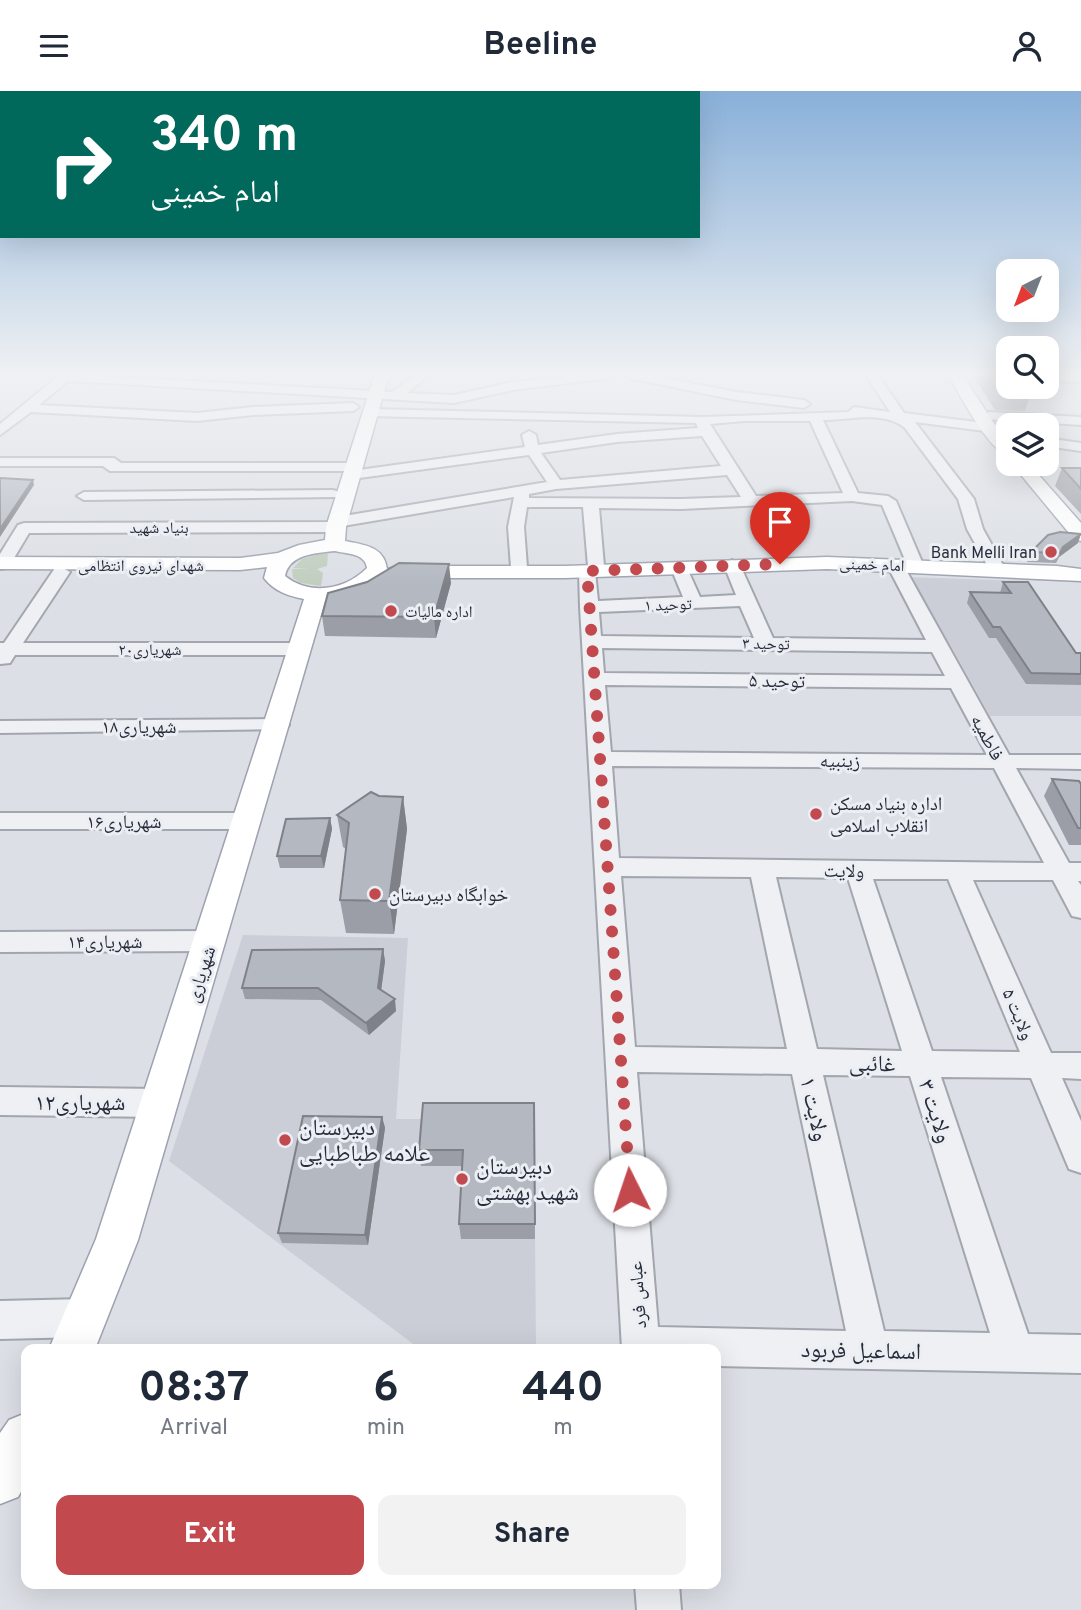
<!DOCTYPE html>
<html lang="en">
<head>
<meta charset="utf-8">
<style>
	body { margin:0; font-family:Overpass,"Noto Naskh Arabic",sans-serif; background:#f2f2f3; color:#1f2937; height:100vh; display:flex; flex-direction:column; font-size:26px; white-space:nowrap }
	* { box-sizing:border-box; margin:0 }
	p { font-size:23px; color:#747a83 }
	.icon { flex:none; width:38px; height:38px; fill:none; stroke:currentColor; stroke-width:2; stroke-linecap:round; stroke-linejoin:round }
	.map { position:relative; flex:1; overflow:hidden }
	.drawer { position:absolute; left:21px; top:1253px; width:700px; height:245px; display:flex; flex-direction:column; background:#fff; border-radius:14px; box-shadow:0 7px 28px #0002 }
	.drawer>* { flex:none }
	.hud { position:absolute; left:0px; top:0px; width:700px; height:147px; box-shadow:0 7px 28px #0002; background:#00695c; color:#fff; overflow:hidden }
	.needle { width:46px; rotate:222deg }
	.tools { position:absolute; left:996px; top:168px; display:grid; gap:14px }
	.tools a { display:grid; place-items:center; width:63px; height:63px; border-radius:14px; background:#fff; box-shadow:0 7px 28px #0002; font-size:35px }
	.pin { position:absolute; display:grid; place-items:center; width:60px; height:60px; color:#fff; margin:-72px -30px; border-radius:50% 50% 50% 0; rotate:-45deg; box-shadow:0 0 7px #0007 }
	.pin .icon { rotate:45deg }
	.me { position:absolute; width:77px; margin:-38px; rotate:356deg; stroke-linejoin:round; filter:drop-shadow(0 0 5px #0008) }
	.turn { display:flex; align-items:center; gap:24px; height:147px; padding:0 35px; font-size:32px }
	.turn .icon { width:91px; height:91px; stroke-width:2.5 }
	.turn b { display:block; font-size:49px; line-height:60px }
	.eta { display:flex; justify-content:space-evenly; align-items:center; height:119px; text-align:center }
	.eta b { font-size:42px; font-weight:700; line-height:49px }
	.button { display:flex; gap:14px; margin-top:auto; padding:14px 35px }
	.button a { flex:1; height:80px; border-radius:14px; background:#c2494e; color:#fff; font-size:28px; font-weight:700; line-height:80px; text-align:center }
	.button a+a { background:#f2f2f3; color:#1f2937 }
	header { display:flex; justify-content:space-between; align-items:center; height:91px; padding:0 35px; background:#fff; font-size:32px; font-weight:700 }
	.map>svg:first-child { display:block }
</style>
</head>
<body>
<header><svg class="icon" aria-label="menu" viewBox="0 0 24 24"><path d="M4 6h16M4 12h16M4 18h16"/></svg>Beeline<svg class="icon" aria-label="person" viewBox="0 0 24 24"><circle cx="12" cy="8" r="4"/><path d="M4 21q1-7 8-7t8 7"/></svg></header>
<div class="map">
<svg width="1081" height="1519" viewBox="0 0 1081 1519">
	<rect width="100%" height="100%" fill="#dcdfe5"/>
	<path fill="#cbced6" d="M908,486L1023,490L1081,575V625H990L950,553Z
		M243,844L408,847L396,1028H534L536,1258H420L169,1070Z"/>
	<path fill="#c1cebe" d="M320,463H328L327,475L317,478L323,482L321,495L301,492L293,487L292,478H309L293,477L302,468Z"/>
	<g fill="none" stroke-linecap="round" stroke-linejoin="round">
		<defs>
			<path id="minor" d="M61,283L392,301L417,283H430L407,302L454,304L513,291L584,283H615L609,287L513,299L454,312L68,290L39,314L197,322L253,316L353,312L359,316L353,320L253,324L197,330L31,321L0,344V333Z
				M623,283H644L736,301L804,309L810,313L804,317L736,309L629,287Z
				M865,283H877L904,322L1008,335V343L915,331L974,408L983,438L1003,474L1001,478H989L987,474L967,438L958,408L905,337C883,319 850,329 823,329L858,402L888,405L896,410L922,471L920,475L914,476L906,471L882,414L852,410L681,418L599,417L604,475L595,480L598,510L683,506L671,477L679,472L687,477L700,506L736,504L724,474L732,469L740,474L773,547L926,549L887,474L889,470H901L1009,664H1081V678L1016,677L1069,772H1081V790H1078L1081,794V827L1072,825L1053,789H973L1051,962H1081V988L1062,987L1081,1030V1082L1069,1078L1031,987L941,986L1028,1243L1081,1244V1282L716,1275V1258H622L580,516L579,480L588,475L583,416H527L524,436L527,476L519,481L511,476L508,436L514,406L343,435L342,439L336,441L29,442L8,477L0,478V463L18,434L24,432L330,431L338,426L547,391L529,364L352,388L345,384L350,380H110L103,375H0V367H114L121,372H354L359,373V379L525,356L522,344L529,340L536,344L538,354L617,343L698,337L696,332L365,325V319L370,318L703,326L848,321L854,316L890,321ZM744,330H810L843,402L756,405L710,333ZM702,345L721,375L560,389L541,362L617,351ZM727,384L741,406L681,408L529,407V403L556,398ZM740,515L754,547L601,545L599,521ZM602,557L932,561L945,585L604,582ZM605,594L951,597L987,664L611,661ZM612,675L994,677L1044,772L619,767ZM621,785L751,786L787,958L635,956ZM776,786L848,787L902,960L817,958ZM873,788H948L1020,961L932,960ZM637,981L792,983L846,1240L658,1236ZM823,984L910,985L990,1242L884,1240Z
				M1046,283H1081V291L1046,290Z
				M989,321L1081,326V334L984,328L983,325Z
				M1046,347L1081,352V360L1046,355Z
				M332,399L337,400L339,403L337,406L84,409L77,405L84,401Z
				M61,476L70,481L23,552H300L310,558L300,564H15L10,572L0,573V552H4L55,477Z
				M278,628L285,630L289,634L285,638L0,642V630Z
				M0,722H248L256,724L260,730L256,736L248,738H0Z
				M211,840L221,843L224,850L221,857L211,860L0,861V841Z
				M0,996L160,998L171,1002L176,1012L171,1022L160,1026L0,1024Z
				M84,1208L97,1214L103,1227L97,1240L84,1246L0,1248V1210Z
				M635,1493H679L681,1519H637Z"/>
			<path id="major" d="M375,283H389L346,436L345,450C364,454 384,455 387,478L401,475H565L827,466L1057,475L1081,478V490L827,478L565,487H401L373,494L349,505L325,510L138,1149L95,1258H49L96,1148L304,508C288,505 274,500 264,487L267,476L240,479L0,478V466L240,467L278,462L299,454L325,449L326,436ZM335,460C347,463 365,462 367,477C345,499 310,505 285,485C289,463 316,462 335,460Z
				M948,283H962L995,334L1008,349V364C988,359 959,302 948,283Z
				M1012,373H1029L1081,432V450L1074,448Z
				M26,1322V1392L18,1406L0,1413V1342L9,1329Z"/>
		</defs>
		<use href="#minor" stroke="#a2a6ae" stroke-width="4"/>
		<use href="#major" stroke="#9da2b0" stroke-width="3"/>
		<use href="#minor" fill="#eff0f4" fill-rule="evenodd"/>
		<use href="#major" fill="#fff" fill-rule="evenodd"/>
	</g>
	<path fill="#9b9ea6" d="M977,283H1008L1030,304L1025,320L995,319L976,289Z
		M1062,377H1081V423L1055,395Z
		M1078,452L1059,466L1056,472L1027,471L1031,461Z
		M1003,491L1076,562H1081V594L1026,593L996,547H989L967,512L970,501L1000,502Z
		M451,492L436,547L325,545L322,525Z
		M1052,688L1081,693V754H1069L1044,705Z
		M379,705L403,706L407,738L394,843L346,842L340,809L346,758L343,756L337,724Z
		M330,727L332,738L324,777H280L277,765Z
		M383,858L385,870L381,899L396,920L369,944L321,909L245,908L242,897Z
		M534,1012L535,1148H461L459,1133L463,1075H421L419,1059Z
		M382,1026L385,1037L368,1154L282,1152L278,1142Z"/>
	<path fill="#7e8187" d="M33,389L34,394L0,446V438Z
		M1081,443L1078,452L1059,466L1056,472L1063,456Z
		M449,473L451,492L436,547L434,526Z
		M403,706L407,738L394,843L389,810Z
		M330,727L332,738L324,777L321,765Z
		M383,858L385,870L380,908L378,897Z
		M395,908L396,920L369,944L366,932Z
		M382,1026L385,1037L368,1154L365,1144Z"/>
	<path fill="#b4b8c1" stroke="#7e8187" stroke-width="2" d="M986,283H1008V296H1024L1030,304L1000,303Z
		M1062,377H1081V398Z
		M0,387L33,389L0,438Z
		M1060,441L1081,443L1063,456L1060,462L1031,461L1048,444Z
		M399,472L449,473L434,526L322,525L328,502L367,491Z
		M1003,491H1028L1076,562H1081V583L1031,582L1000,536H993L970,501L1011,502Z
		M1052,688L1079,690L1081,693V737H1078Z
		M371,701L379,705L403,706L389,810L340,809L349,732L337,724Z
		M330,727L321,765H277L286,728Z
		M383,858L378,897L395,908L366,932L318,897H242L252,859Z
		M423,1012H534L535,1133H459L463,1059H419Z
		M303,1025L382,1026L365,1144L278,1142Z"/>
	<linearGradient id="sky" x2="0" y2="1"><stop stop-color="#89b0d9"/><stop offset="0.57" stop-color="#eff1f3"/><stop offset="1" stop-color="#eff1f3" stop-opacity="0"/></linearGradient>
	<rect width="1081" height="495" fill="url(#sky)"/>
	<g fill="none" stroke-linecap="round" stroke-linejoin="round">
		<path stroke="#c2494e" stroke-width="12" stroke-dasharray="0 21.6" d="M630,1099L587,480L780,473"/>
	</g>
	<g fill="#c2494e" stroke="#ebeef3" stroke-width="2.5">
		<circle cx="1051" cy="461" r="7"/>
		<circle cx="391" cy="520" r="7"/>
		<circle cx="816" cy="723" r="7"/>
		<circle cx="375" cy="803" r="7"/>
		<circle cx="285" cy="1049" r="7"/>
		<circle cx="462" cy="1088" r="7"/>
	</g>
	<g text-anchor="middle" stroke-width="6" stroke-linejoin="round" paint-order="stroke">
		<g font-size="16" fill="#272c3a" stroke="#ebeef3">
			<text x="159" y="442">بنیاد شهید</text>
			<text transform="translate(872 473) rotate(2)" y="6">امام خمینی</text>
			<text x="141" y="480">شهدای نیروی انتظامی</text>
			<text transform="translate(668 513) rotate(-2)" y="6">توحید ۱</text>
			<text transform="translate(766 552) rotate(1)" y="6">توحید ۳</text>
			<text x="150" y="564">شهریاری۲۰</text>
		</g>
		<g font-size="16" fill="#272c3a" stroke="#ebeef3" text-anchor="end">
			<text x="1037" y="467">Bank Melli Iran</text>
			<text x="405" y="526" text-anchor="start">اداره مالیات</text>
		</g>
		<g font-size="19" fill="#272c3a" stroke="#ebeef3">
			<text transform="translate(777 589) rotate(1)" y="7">توحید ۵</text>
			<text x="139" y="642">شهریاری۱۸</text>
			<text transform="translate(988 646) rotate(62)" y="7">فاطمیه</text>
			<text x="840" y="676">زینبیه</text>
			<text x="124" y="737">شهریاری۱۶</text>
			<text transform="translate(844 779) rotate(1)" y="7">ولایت</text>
			<text x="105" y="857">شهریاری۱۴</text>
			<text transform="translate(200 883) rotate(-72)" y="7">شهریاری</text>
			<text transform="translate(1019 923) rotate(67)" y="7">ولایت ۵</text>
			<text transform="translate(637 1204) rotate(-94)" y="7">عباس فرد</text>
		</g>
		<g font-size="19" fill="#272c3a" stroke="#ebeef3" text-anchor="start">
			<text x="830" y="719">اداره بنیاد مسکن<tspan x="830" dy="22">انقلاب اسلامی</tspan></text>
			<text x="389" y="810">خوابگاه دبیرستان</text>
		</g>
		<g font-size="23" fill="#272c3a" stroke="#ebeef3">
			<text transform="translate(872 972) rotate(1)" y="8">غائبی</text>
			<text x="80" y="1019">شهریاری۱۲</text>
			<text transform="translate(815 1018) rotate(77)" y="8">ولایت ۱</text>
			<text transform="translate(936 1020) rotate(72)" y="8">ولایت ۳</text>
			<text transform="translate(861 1259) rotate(1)" y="8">اسماعیل فربود</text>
		</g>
		<g font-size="23" fill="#272c3a" stroke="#ebeef3" text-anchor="start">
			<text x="299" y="1044">دبیرستان<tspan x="299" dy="26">علامه طباطبایی</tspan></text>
			<text x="476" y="1083">دبیرستان<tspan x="476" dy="26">شهید بهشتی</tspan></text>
		</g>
	</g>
</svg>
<div class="tools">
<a><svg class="needle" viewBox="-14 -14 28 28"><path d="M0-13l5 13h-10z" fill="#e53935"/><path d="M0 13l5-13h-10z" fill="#747a83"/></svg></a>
<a><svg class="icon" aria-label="search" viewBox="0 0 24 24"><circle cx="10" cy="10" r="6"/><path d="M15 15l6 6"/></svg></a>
<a><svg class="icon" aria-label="layers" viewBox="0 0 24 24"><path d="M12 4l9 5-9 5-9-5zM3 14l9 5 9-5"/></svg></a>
</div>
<div class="pin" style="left:780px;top:473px;background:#d93025"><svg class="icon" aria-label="arrive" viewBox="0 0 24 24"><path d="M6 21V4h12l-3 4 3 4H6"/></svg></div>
<svg class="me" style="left:630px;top:1099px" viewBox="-20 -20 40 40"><circle r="19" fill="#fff"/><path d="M0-13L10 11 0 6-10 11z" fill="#c2494e"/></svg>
<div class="hud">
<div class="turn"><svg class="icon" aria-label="right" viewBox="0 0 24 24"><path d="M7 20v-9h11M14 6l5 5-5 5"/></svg><div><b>340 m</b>امام خمینی</div></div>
</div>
<section class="drawer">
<div class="eta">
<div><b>08:37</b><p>Arrival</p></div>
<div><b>6</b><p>min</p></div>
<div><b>440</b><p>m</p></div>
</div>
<div class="button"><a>Exit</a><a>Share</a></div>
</section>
</div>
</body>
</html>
